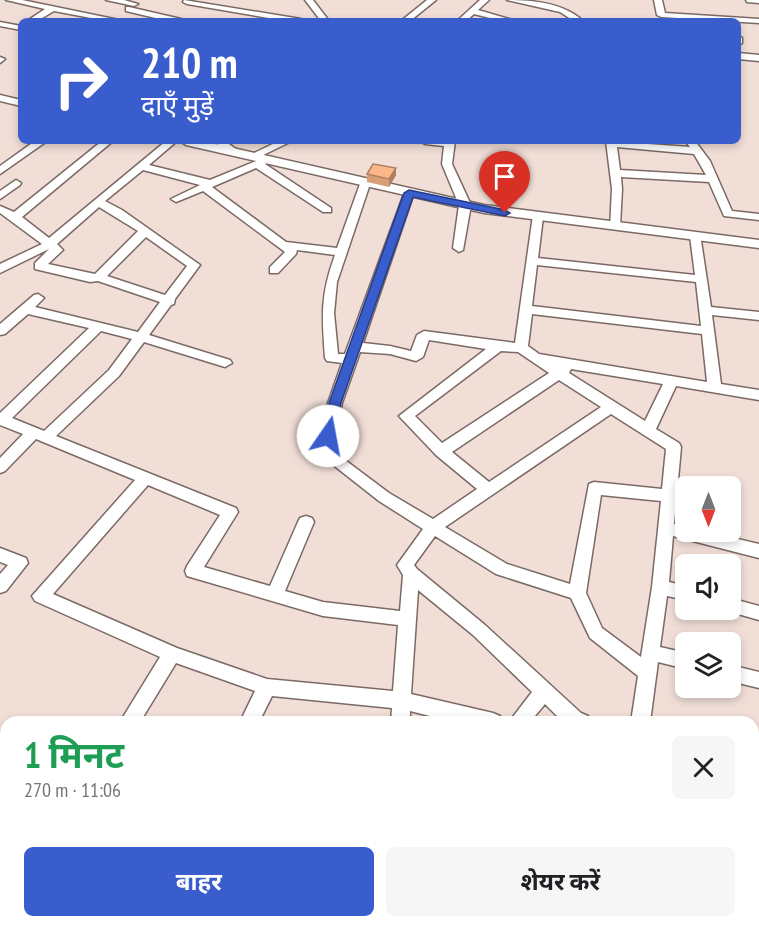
<!DOCTYPE html>
<html lang="hi">
<head>
<meta charset="utf-8">
<style>
	body { margin:0; font-family:"PT Sans Narrow","Noto Sans Devanagari",sans-serif; background:#f6f6f6; color:#202124; height:100vh; display:flex; flex-direction:column; font-size:22px; white-space:nowrap }
	* { box-sizing:border-box; margin:0 }
	p { font-size:20px; color:#757577 }
	.icon { flex:none; width:33px; height:33px; fill:none; stroke:currentColor; stroke-width:2; stroke-linecap:round; stroke-linejoin:round }
	.map { position:relative; flex:1; overflow:hidden }
	.drawer { position:absolute; left:0px; top:716px; width:759px; height:212px; display:flex; flex-direction:column; background:#fff; border-radius:18px 18px 0 0; box-shadow:0 3px 9px #0003 }
	.drawer>* { flex:none }
	.hud { position:absolute; left:18px; top:18px; width:723px; height:126px; border-radius:9px; box-shadow:0 3px 9px #0003; background:#3a5dce; color:#fff; overflow:hidden }
	.needle { width:39px; rotate:180deg }
	.tools { position:absolute; left:675px; top:476px; display:grid; gap:12px }
	.tools a { display:grid; place-items:center; width:66px; height:66px; border-radius:9px; background:#fff; box-shadow:0 3px 9px #0003; font-size:30px }
	.pin { position:absolute; display:grid; place-items:center; width:51px; height:51px; color:#fff; margin:-62px -26px; border-radius:50% 50% 50% 0; rotate:-45deg; box-shadow:0 0 6px #0007 }
	.pin .icon { rotate:45deg }
	.me { position:absolute; width:66px; margin:-33px; rotate:12deg; stroke-linejoin:round; filter:drop-shadow(0 0 4px #0008) }
	.turn { display:flex; align-items:center; gap:21px; height:126px; padding:0 24px; font-size:27px }
	.turn .icon { width:78px; height:78px; stroke-width:2.5 }
	.turn b { display:block; font-size:42px; line-height:51px }
	.round { display:grid; place-items:center; flex:none; width:63px; height:63px; border-radius:9px; background:#f6f6f6 }
	.overview { display:flex; align-items:center; justify-content:space-between; height:102px; padding:0 24px }
	h1 { font-size:36px; font-weight:700; line-height:45px; color:#1e9e55 }
	.button { display:flex; gap:12px; margin-top:auto; padding:12px 24px }
	.button a { flex:1; height:69px; border-radius:9px; background:#3a5dce; color:#fff; font-size:24px; font-weight:700; line-height:69px; text-align:center }
	.button a+a { background:#f6f6f6; color:#202124 }
	.map>svg:first-child { display:block }
</style>
</head>
<body>
<div class="map">
<svg width="759" height="926" viewBox="0 0 759 926">
	<rect width="100%" height="100%" fill="#f1ded7"/>
	<g fill="none" stroke-linecap="round" stroke-linejoin="round">
		<defs>
			<path id="minor" d="M6,0H22L119,20L107,21L54,11L37,21H27L45,9Z
				M106,0H124L138,4L134,6Z
				M184,0L301,19L305,21H286L187,4L183,2Z
				M305,0H313L329,21H321Z
				M427,0H436L410,21H401Z
				M480,0H489L478,10L516,21H502L474,14L466,21H457Z
				M507,0C533,0 564,3 583,21H574L560,12Z
				M654,0H662L665,13L759,19V23L661,17L657,15Z
				M746,0H759V3L747,2Z
				M129,7L181,19L182,21H168L126,11V7Z
				M0,22L21,26V30L0,26Z
				M738,35L742,38V43L738,46Z
				M738,53L759,55V61L738,59Z
				M0,57L5,59L0,63Z
				M35,141H47L0,174V166Z
				M102,141H113L22,217L49,238L166,141H177L149,165L210,180L266,157L271,160L265,164L331,208V212H323L256,168L212,187L286,242L337,248L360,184L365,181L369,182L370,184L337,282L334,313L338,354H345L405,191H413L414,193L363,343L390,346L411,351L417,335L424,331L515,343L533,215L537,214L543,217L538,258L695,275L690,236L692,234H700L711,307L759,312V320L712,315L721,384L759,390V400L676,386L656,429L679,443L681,447L674,524L686,526V531H704L759,544V558L673,536L669,582L686,586V600L667,596L660,647L686,653V669L658,662L650,722H631L638,676L590,638L571,598L496,574L435,536L414,565L417,569L485,625L581,713L588,716L590,722H563L545,704L530,722H509L532,692L473,635L418,590L411,694L493,713L500,716L502,722H454L410,711V722H391L392,708L272,696L259,722H240L255,691L176,663L140,722H120L160,657L35,601L32,596L135,480L36,439L5,471L0,473V458L23,434L0,425V413L89,328L28,314L5,334L0,335V324L34,295L38,294L44,298L35,307L138,332L160,302L98,281L90,282L35,269V263L49,249L0,273V264L42,244L0,213V206L14,212ZM143,170L200,185L171,199L176,202L203,191L285,252L270,267V273H278L296,254L297,250L335,255C320,296 322,316 325,358L327,361L342,363L328,403L318,453L379,501L423,529L397,565L403,575L400,611L323,602L285,591L314,522L312,518L306,516L300,518L298,522L270,586L204,567L238,512L236,508L56,436L119,376L144,342L225,367L232,363L230,360L149,335L171,305L174,304L175,299L200,265L122,210L105,201ZM99,207L138,231L95,274L48,264L63,250L57,244ZM146,237L187,266L165,295L107,276ZM537,265L696,282L701,326L532,306ZM532,314L702,334L707,382L539,354L528,346ZM101,331L132,339L109,370L44,431L12,418ZM429,340L486,349L399,416L436,455L477,489L433,519L389,493L333,451L342,403L360,352L390,354L416,361L423,357ZM501,351L518,352L549,373L442,443L415,416ZM571,369L663,384L645,421L569,373ZM559,380L601,407L489,482L452,452ZM611,414L666,449L662,489L594,482L589,484L570,584L507,564L445,527ZM148,485L220,515L187,566L185,571L187,576L323,616L398,625L393,691L267,679L177,648L53,594ZM601,495L661,501L652,587L641,657L602,628L586,593Z
				M213,141H225L241,153L232,155Z
				M279,141H292L255,159L246,157Z
				M420,141H455L452,164L471,205L463,250L459,252L453,248L459,205L442,164L444,146L425,144Z
				M606,141L690,147L685,141H695L710,161L732,211L759,214V220L724,216L709,182L621,177L622,189L620,226L614,229L610,228L612,189ZM617,147L694,154L706,175L620,170Z
				M16,180L21,183L20,185L0,199V191Z
				M0,548L26,558L28,563L6,591L0,593V574L8,565L0,562Z
				M730,598L759,606V620L724,610L730,609Z
				M730,665L759,672V688L730,681Z
				M753,771L759,773V793L753,791Z
				M6,803V830L0,832V805Z
				M107,921H130L128,926H105Z
				M147,921H180L182,926H149Z
				M368,921H390L391,926H369Z
				M471,921H493L492,926H470Z
				M601,921H623L622,926H600Z"/>
			<path id="tertiary" d="M0,95L21,100V106L0,101Z
				M180,141H202L484,205L759,240V248L484,213L186,145Z"/>
		</defs>
		<use href="#minor" stroke="#7b6a64" stroke-width="3"/>
		<use href="#tertiary" stroke="#7b6a64" stroke-width="3"/>
		<use href="#minor" fill="#fff" fill-rule="evenodd"/>
		<use href="#tertiary" fill="#fff" fill-rule="evenodd"/>
	</g>
	<path fill="#d99d77" d="M396,168V175L389,187L367,182V174Z"/>
	<path fill="#b08061" d="M396,168V175L389,187V179Z"/>
	<path fill="#fcb78a" stroke="#b08061" stroke-width="1.5" d="M373,164L396,168L389,179L367,174Z"/>
	<path fill="#3a5dce" stroke="#263c86" stroke-width="1.5" d="M409,190L505,210L510,213L505,216L413,197L341,403L335,436L328,441L324,440L322,436L329,403L404,193Z"/>
</svg>
<div class="tools">
<a><svg class="needle" viewBox="-14 -14 28 28"><path d="M0-13l5 13h-10z" fill="#e53935"/><path d="M0 13l5-13h-10z" fill="#757577"/></svg></a>
<a><svg class="icon" aria-label="sound" viewBox="0 0 24 24"><path d="M4 9h4l5-4v14l-5-4H4zM17 9q2 3 0 6"/></svg></a>
<a><svg class="icon" aria-label="layers" viewBox="0 0 24 24"><path d="M12 4l9 5-9 5-9-5zM3 14l9 5 9-5"/></svg></a>
</div>
<div class="pin" style="left:505px;top:213px;background:#d93025"><svg class="icon" aria-label="arrive" viewBox="0 0 24 24"><path d="M6 21V4h12l-3 4 3 4H6"/></svg></div>
<svg class="me" style="left:328px;top:436px" viewBox="-20 -20 40 40"><circle r="19" fill="#fff"/><path d="M0-13L10 11 0 6-10 11z" fill="#3a5dce"/></svg>
<div class="hud">
<div class="turn"><svg class="icon" aria-label="right" viewBox="0 0 24 24"><path d="M7 20v-9h11M14 6l5 5-5 5"/></svg><div><b>210 m</b>दाएँ मुड़ें</div></div>
</div>
<section class="drawer">
<div class="overview"><div><h1>1 मिनट</h1><p>270 m · 11:06</p></div><a class="round"><svg class="icon" aria-label="close" viewBox="0 0 24 24"><path d="M6 6l12 12M18 6L6 18"/></svg></a></div>
<div class="button"><a>बाहर</a><a>शेयर करें</a></div>
</section>
</div>
</body>
</html>
